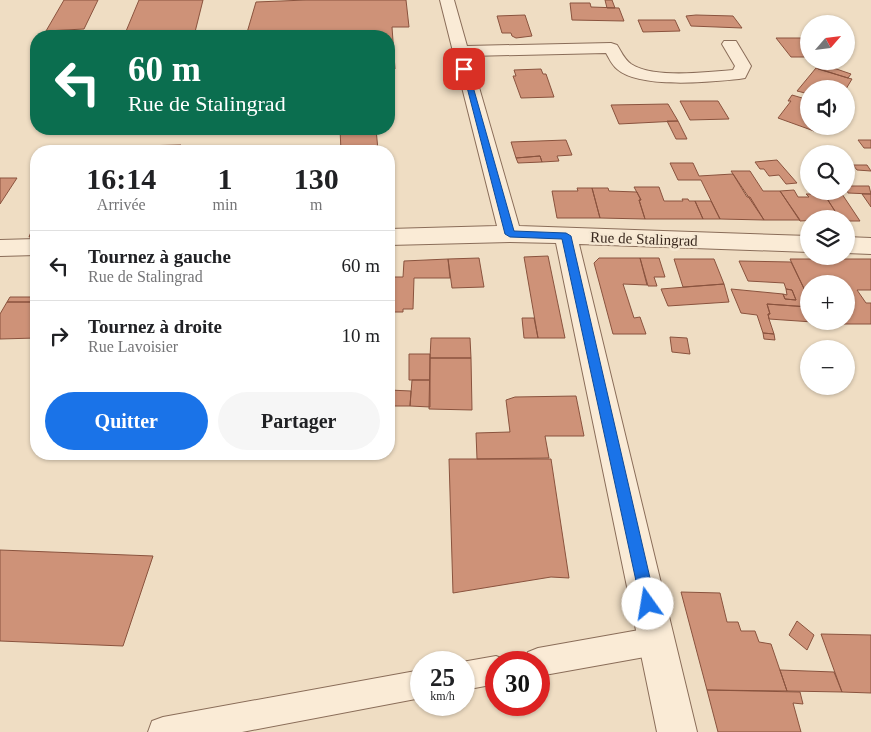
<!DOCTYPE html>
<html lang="fr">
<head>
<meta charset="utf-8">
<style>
	body { margin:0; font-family:Georgia,serif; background:#f6f6f6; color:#202124; height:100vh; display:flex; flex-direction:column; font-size:19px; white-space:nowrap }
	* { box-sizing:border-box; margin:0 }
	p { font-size:16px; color:#757577 }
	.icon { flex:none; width:28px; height:28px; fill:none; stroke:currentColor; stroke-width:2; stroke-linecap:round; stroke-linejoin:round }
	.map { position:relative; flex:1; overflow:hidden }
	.side { position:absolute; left:30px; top:145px; width:365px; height:315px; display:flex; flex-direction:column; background:#fff; border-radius:20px; box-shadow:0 1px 4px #0004 }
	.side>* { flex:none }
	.guide { position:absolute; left:30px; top:30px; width:365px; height:105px; border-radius:20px; box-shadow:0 1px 4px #0004; background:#0b6e4f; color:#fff; overflow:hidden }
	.needle { width:32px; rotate:62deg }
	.fabs { position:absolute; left:800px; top:15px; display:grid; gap:10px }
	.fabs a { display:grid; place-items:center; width:55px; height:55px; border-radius:50%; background:#fff; box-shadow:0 1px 4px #0004; font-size:25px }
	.speed { position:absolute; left:410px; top:651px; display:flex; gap:10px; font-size:25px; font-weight:700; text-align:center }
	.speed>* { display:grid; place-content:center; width:65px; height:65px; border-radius:50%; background:#fff; box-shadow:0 1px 4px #0004; line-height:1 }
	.speed small { font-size:12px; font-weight:400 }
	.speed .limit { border:8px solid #d22; background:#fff; color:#111 }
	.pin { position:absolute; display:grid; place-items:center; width:42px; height:42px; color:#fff; margin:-21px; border-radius:10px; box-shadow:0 2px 8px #0006 }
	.me { position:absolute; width:55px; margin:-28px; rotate:347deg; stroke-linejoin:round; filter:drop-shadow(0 0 4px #0008) }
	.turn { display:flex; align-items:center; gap:18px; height:105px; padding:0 15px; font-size:22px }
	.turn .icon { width:65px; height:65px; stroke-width:2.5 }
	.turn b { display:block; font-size:35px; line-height:42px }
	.eta { display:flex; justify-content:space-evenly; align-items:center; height:85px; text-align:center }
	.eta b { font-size:30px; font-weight:800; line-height:35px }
	.cta { display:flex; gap:10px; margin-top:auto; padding:10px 15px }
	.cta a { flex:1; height:58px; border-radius:30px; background:#1a73e8; color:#fff; font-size:20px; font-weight:800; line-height:58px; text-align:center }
	.cta a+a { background:#f6f6f6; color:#202124 }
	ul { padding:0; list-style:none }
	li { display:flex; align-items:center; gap:15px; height:70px; padding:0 15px; border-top:1px solid #e0e0e0 }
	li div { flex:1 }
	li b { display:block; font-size:19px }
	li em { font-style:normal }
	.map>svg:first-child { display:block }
</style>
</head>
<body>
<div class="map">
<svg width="871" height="732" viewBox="0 0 871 732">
	<rect width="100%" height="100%" fill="#efddc3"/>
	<path fill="#ce9278" stroke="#8a533e" d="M64,0H98L84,29L46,31Z
		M139,0H203L195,32H203L202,36H124Z
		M306,0H406L409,27H392L395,69L389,70V36H246L256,2Z
		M605,0H612L615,8H607Z
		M570,3H590L591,7L619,8L624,21L572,20Z
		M525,15L532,36L516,38L512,36L511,33H502L497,16Z
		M696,15L733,16L742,28L691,26L686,16Z
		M638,20H675L680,31L643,32Z
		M776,38H805L809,42V57H791Z
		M822,64L851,74L848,78L818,69Z
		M816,68L848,78L852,79L846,89H809V94L797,91Z
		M541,69L543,74H546L554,97L521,98L513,76H516L514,70Z
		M792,95L809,100V126H817L814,131L778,118L791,101H788Z
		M680,101H718L729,119L690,120Z
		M668,104L678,121L619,124L611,105Z
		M667,121H678L687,139H676Z
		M340,129H376L378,150L341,151Z
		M566,140L572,155L557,156L559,161L542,162L540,156L516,158L511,142Z
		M858,140H871V148H864Z
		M181,145L178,151H136L138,146Z
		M540,156L542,162L518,163L516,158Z
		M777,160L797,183L786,184L779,175L769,176L764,169H760L755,162Z
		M670,163H693L699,176L733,174L747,197H750L764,220L720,219L701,180H678Z
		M853,165H867L871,171L857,170Z
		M731,171H750L763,191H780L800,220H764Z
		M0,178H17L0,204Z
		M846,186H869L871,194L848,193Z
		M634,187H659L664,201H683L682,199H688L689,201H695L703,219H645L639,200H641Z
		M577,188H592L600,218H557L552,191H578Z
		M592,188H608L609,191L637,192L641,200H639L645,219L600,218Z
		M794,190L798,197H809L806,194H824L840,219L800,221L780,191Z
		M830,191H840L860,221H846V219H840L824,194H831Z
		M862,194H871V207Z
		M695,201H711L720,219H703Z
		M36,223V237H29L31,232Z
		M548,256L565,338H538L524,257Z
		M479,258L484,287L452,288L448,259Z
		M599,258H640L647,285L623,284L634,318L640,317L646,334H613L594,263Z
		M640,258H659L665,277H654L657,286H648Z
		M448,259L450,278H414L413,309H403V312H389V277H403L404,261Z
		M674,259H714L724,284L683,287Z
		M790,259H871V290H857L866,303H871V324H831L829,321H846V284H809V299Z
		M739,261L791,262L809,299V307L767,304L770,314H768L769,319L774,334L763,333L757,315L741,313L731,289L783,294L785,299L796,300L792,290L786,289L784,283L748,281Z
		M724,284L729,302L668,306L661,289Z
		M786,289L792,290L796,300L785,299L783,294L787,295Z
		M10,297H36V302H7Z
		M7,302H36V338L0,339V314Z
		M767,304L808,307L809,321L813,322L769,319L768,314H770Z
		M522,318H534L538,338H524Z
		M763,333L774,334L775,340L764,339Z
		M670,337L687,338L690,354L672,352Z
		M431,338H470L471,358H430Z
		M409,354H430V380H409Z
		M430,358H471L472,410L429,409Z
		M412,380H430V407L410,406Z
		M389,390L411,391L410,406H389Z
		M576,396L584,436H545L549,458L477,459L476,433L510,432L506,400L515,397Z
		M449,459H551L569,578L551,577L453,593Z
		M0,550L153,556L123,646L0,641Z
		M681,592L720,593L727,622H738L741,631H755L759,642L771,644L787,691L707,690Z
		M797,621L814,635L807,650L789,635Z
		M821,634L871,635V693L842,692Z
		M780,670L834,672L842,692L787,691Z
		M707,690L800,692L803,704L793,703L801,732H718Z"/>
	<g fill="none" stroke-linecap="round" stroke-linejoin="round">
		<defs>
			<path id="lane" d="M656,627L666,631L670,641L666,651L656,655L539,676V662H524L528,652L538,648Z
				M496,656L506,660L507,662H496V684L464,690L462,662Z
				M421,670V698L242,732H148L152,721L163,717Z"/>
			<path id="street" d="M440,0H454L467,46L611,43L617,45C621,51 624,59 631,64C654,79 706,72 733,70L735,66L722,44L724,41H736L751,66L745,78L739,79C710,82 640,89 617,69C612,65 609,58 606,53L470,56L519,226L809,236V252L579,244L697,732H657L556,243L510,242L389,245V229L497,226Z
				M846,237L871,238V254L846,253Z
				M36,239V255L0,256V240Z"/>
		</defs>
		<use href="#lane" stroke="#8a6d59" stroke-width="2"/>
		<use href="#street" stroke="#8a6d59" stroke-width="2"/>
		<use href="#lane" fill="#faebd6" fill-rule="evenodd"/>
		<use href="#street" fill="#faebd6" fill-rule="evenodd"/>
	</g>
	<path fill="#1a73e8" stroke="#114b97" d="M462,68L468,69L514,231L566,233L571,236L656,604L654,609L648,611L643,609L641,604L562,239L510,237L505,234Z"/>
	<g text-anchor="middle" stroke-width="5" stroke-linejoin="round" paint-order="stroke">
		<g font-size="15" fill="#39281e" stroke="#f6e8d3">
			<text transform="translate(644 239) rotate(2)" y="5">Rue de Stalingrad</text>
		</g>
	</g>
</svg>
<div class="fabs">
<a><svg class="needle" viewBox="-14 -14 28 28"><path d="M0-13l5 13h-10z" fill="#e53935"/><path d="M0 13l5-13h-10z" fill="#757577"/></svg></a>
<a><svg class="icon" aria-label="sound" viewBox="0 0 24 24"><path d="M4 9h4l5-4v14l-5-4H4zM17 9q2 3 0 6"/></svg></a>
<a><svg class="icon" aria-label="search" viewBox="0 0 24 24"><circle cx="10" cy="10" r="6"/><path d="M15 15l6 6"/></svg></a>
<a><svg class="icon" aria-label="layers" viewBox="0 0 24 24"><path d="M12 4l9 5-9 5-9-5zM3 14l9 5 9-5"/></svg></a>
<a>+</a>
<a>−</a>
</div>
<div class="speed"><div>25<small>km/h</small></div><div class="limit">30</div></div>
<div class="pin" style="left:464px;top:69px;background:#d93025"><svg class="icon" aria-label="arrive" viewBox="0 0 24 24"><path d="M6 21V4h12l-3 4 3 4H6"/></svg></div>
<svg class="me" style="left:648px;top:604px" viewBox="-20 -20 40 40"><circle r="19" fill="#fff"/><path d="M0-13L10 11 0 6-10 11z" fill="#1a73e8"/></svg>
<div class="guide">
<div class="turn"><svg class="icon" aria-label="left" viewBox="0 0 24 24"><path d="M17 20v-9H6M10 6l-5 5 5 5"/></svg><div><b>60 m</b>Rue de Stalingrad</div></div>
</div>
<section class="side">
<div class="eta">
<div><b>16:14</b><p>Arrivée</p></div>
<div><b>1</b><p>min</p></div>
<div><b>130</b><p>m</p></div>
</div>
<ul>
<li><svg class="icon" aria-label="left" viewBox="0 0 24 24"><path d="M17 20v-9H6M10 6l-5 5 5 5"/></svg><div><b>Tournez à gauche</b><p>Rue de Stalingrad</p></div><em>60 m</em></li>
<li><svg class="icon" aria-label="right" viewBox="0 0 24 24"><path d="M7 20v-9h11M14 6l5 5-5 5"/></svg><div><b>Tournez à droite</b><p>Rue Lavoisier</p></div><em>10 m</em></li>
</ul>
<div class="cta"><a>Quitter</a><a>Partager</a></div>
</section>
</div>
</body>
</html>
